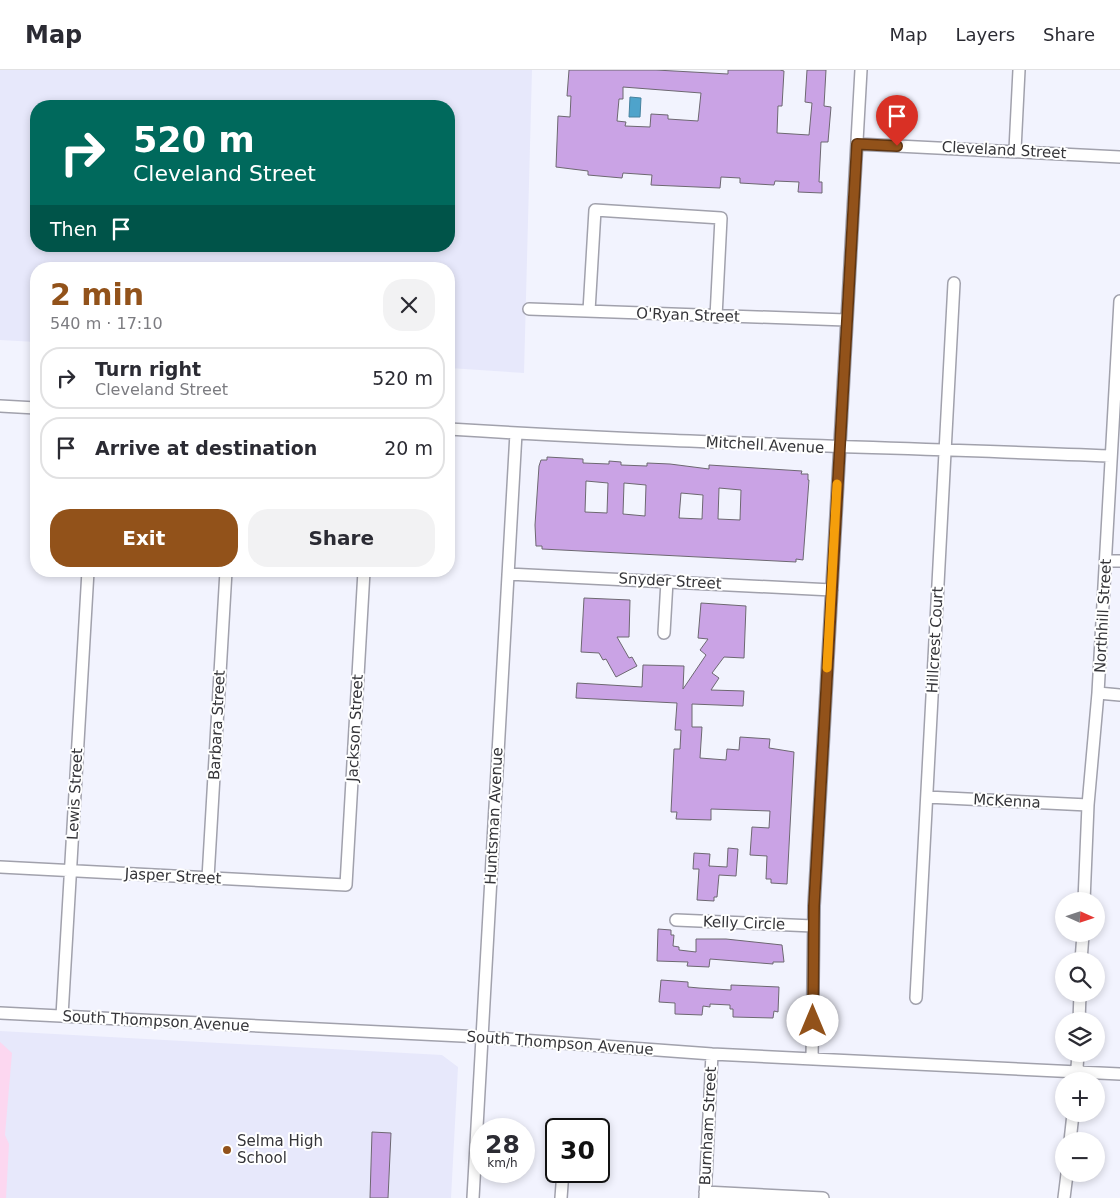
<!DOCTYPE html>
<html lang="en">
<head>
<meta charset="utf-8">
<style>
	body { margin:0; font-family:"DejaVu Sans",sans-serif; background:#f2f2f3; color:#2b2b33; height:100vh; display:flex; flex-direction:column; font-size:19px; white-space:nowrap }
	* { box-sizing:border-box; margin:0 }
	p { font-size:16px; color:#7c7c81 }
	.icon { flex:none; width:28px; height:28px; fill:none; stroke:currentColor; stroke-width:2; stroke-linecap:round; stroke-linejoin:round }
	.map { position:relative; flex:1; overflow:hidden }
	.details { position:absolute; left:30px; top:192px; width:425px; height:315px; display:flex; flex-direction:column; background:#fff; border-radius:20px; box-shadow:0 2px 8px #0003 }
	.details>* { flex:none }
	.hud { position:absolute; left:30px; top:30px; width:425px; height:152px; border-radius:20px; box-shadow:0 2px 8px #0003; background:#00695c; color:#fff; overflow:hidden }
	.needle { width:32px; rotate:93deg }
	.tools { position:absolute; left:1055px; top:822px; display:grid; gap:10px }
	.tools a { display:grid; place-items:center; width:50px; height:50px; border-radius:50%; background:#fff; box-shadow:0 2px 8px #0003; font-size:25px }
	.speed { position:absolute; left:470px; top:1048px; display:flex; gap:10px; font-size:25px; font-weight:700; text-align:center }
	.speed>* { display:grid; place-content:center; width:65px; height:65px; border-radius:50%; background:#fff; box-shadow:0 2px 8px #0003; line-height:1 }
	.speed small { font-size:12px; font-weight:400 }
	.speed .limit { border:2px solid #111; border-radius:8px; background:#fff; color:#111 }
	.pin { position:absolute; display:grid; place-items:center; width:42px; height:42px; color:#fff; margin:-51px -21px; border-radius:50% 50% 50% 0; rotate:-45deg; box-shadow:0 0 5px #0007 }
	.pin .icon { rotate:45deg }
	.me { position:absolute; width:55px; margin:-28px; rotate:0deg; stroke-linejoin:round; filter:drop-shadow(0 0 4px #0008) }
	.turn { display:flex; align-items:center; gap:18px; height:105px; padding:0 20px; font-size:22px }
	.turn .icon { width:65px; height:65px; stroke-width:2.5 }
	.turn b { display:block; font-size:35px; line-height:42px }
	.then { display:flex; align-items:center; height:48px; padding:0 20px; background:#0003; gap:10px; font-size:19px }
	.round { display:grid; place-items:center; flex:none; width:52px; height:52px; border-radius:20px; background:#f2f2f3 }
	.summary { display:flex; align-items:center; justify-content:space-between; height:85px; padding:0 20px }
	h1 { font-size:30px; font-weight:800; line-height:38px; color:#92521a }
	.primary-button { display:flex; gap:10px; margin-top:auto; padding:10px 20px }
	.primary-button a { flex:1; height:58px; border-radius:20px; background:#92521a; color:#fff; font-size:20px; font-weight:800; line-height:58px; text-align:center }
	.primary-button a+a { background:#f2f2f3; color:#2b2b33 }
	ul { padding:0; list-style:none }
	li { display:flex; align-items:center; gap:15px; height:62px; margin:0 10px 8px; padding:0 10px; border:2px solid #e1e1e2; border-radius:20px }
	li div { flex:1 }
	li b { display:block; font-size:19px }
	li em { font-style:normal }
	header { display:flex; align-items:center; gap:30px; box-sizing:border-box; height:70px; padding:0 25px; background:#fff; border-bottom:1px solid #e1e1e2 }
	header strong { font-size:24px }
	nav { display:flex; gap:28px; margin-inline-start:auto; font-size:18px }
	.map>svg:first-child { display:block }
</style>
</head>
<body>
<header>
<strong>Map</strong>
<nav><a>Map</a><a>Layers</a><a>Share</a></nav>
</header>
<div class="map">
<svg width="1120" height="1128" viewBox="0 0 1120 1128">
	<rect width="100%" height="100%" fill="#f2f3fe"/>
	<path fill="#e7e8fb" fill-rule="evenodd" d="M0,0H532L524,303L449,298V199H36V272L0,270ZM36,36H449V176H36Z
		M0,961L442,985L458,997L451,1128H0Z"/>
	<path fill="#fcd7f0" d="M0,972L12,983L5,1065L9,1074L6,1128H0Z"/>
	<path fill="#4ea3cb" stroke="#46829f" d="M630,27L641,28L640,47H629Z"/>
	<path fill="#caa3e5" stroke="#6d6871" fill-rule="evenodd" d="M569,0H656L728,4V0H780L784,1L782,36H778L777,63L809,65L812,33L805,32L807,0H826L824,36L831,37L828,72H821L819,112H822V123L798,122L799,112L775,111L774,115L740,113V108L721,107L720,118L651,115L652,105L623,103L622,108L588,105V101L556,97L558,46L570,47L571,26H567ZM623,17L701,23L698,51L668,49V45L651,44L650,57L625,56L626,52L617,51L619,29H623Z
		M547,387L583,389V393L609,394V391L621,392V395L647,396V393L670,394L709,399V395L802,401L801,404H808V410H809L803,490L796,489V492L542,479V476H536L535,455L539,396L541,390H547ZM586,411L608,413L607,443L585,442ZM624,413L646,415L645,446L623,444ZM719,418L741,420L740,450L718,449ZM681,423L703,425L702,449L679,448Z
		M584,528L630,530L629,567H617L629,588L632,587L637,596L616,607L606,589L603,590L599,583L581,582Z
		M701,533L746,536L744,588L724,587L712,603L719,608L711,620L744,621L743,636L692,634V657H702L700,688L726,690L727,679L739,680L740,667L770,669L769,678L794,682L787,814L771,813V809H766L767,786L750,785L752,757L769,758L770,741L711,739V750L676,749L677,742H671L674,679H680L681,660H675L677,633L576,628L577,613L642,617L643,595L684,596L683,619L706,585L700,580L708,569L698,568Z
		M728,778L738,779L736,806L719,805L717,827H714V831L697,830L699,799H693L694,783L710,784L709,796L727,797Z
		M658,859L671,860V865H674L673,876L679,877V880L696,882V869H726L782,875L784,892H773V894L710,889L709,897L687,896L688,892L657,891Z
		M661,910L688,912V917L699,918L731,920V915L779,917L778,942L774,941L773,948L733,947V939H730V935L710,934V937L703,936L702,945L675,944V933L659,932Z
		M372,1062L391,1063L388,1128H370Z"/>
	<g fill="none" stroke-linecap="round" stroke-linejoin="round">
		<defs>
			<path id="minor" d="M857,74L1120,87
				M1015,80L1019,0
				M529,239L846,250
				M589,241L595,140L721,148L716,247
				M0,336L36,338
				M449,359C670,373 890,377 1111,386
				M1106,491H1120
				M508,504L832,520
				M664,563L667,511
				M1098,623L1120,625
				M927,727L1088,735
				M0,797L346,815L364,501
				M208,808L226,501
				M1084,831L1088,735L1098,623L1120,231
				M676,850L813,856
				M1081,891L1083,864
				M916,928L954,213
				M0,943L482,967L712,984L1120,1004
				M62,946L88,501
				M1079,951L1080,924
				M812,989L814,836L861,0
				M1076,1011L1078,984
				M1070,1071L1073,1044
				M705,1122L823,1128
				M473,1128L516,363
				M561,1128L563,1101
				M705,1128L712,984
				M1064,1128L1067,1104"/>
		</defs>
		<use href="#minor" stroke="#a1a1ac" stroke-width="14"/>
		<use href="#minor" stroke="#fff" stroke-width="11"/>
	</g>
	<g fill="none" stroke-linecap="round" stroke-linejoin="round">
		<defs>
			<path id="route" d="M813,951L814,836L857,74L897,76"/>
		</defs>
		<use href="#route" stroke="#5f3511" stroke-width="12"/>
		<use href="#route" stroke="#92521a" stroke-width="9"/>
		<path stroke="#f59e0b" stroke-width="9" d="M827,598L837,414"/>
	</g>
	<circle fill="#92521a" stroke="#fff" stroke-width="2" cx="227" cy="1080" r="5"/>
	<g text-anchor="middle" stroke-width="4" stroke-linejoin="round" paint-order="stroke">
		<g font-size="15" fill="#353539" stroke="#fff">
			<text transform="translate(1004 80) rotate(3)" y="5">Cleveland Street</text>
			<text transform="translate(688 245) rotate(2)" y="5">O'Ryan Street</text>
			<text transform="translate(765 375) rotate(3)" y="5">Mitchell Avenue</text>
			<text transform="translate(670 511) rotate(3)" y="5">Snyder Street</text>
			<text transform="translate(1103 546) rotate(-87)" y="5">Northhill Street</text>
			<text transform="translate(935 570) rotate(-87)" y="5">Hillcrest Court</text>
			<text transform="translate(217 655) rotate(-87)" y="5">Barbara Street</text>
			<text transform="translate(355 658) rotate(-87)" y="5">Jackson Street</text>
			<text transform="translate(75 724) rotate(-87)" y="5">Lewis Street</text>
			<text transform="translate(1007 731) rotate(3)" y="5">McKenna</text>
			<text transform="translate(494 746) rotate(-87)" y="5">Huntsman Avenue</text>
			<text transform="translate(173 806) rotate(3)" y="5">Jasper Street</text>
			<text transform="translate(744 853) rotate(2)" y="5">Kelly Circle</text>
			<text transform="translate(156 951) rotate(3)" y="5">South Thompson Avenue</text>
			<text transform="translate(560 973) rotate(4)" y="5">South Thompson Avenue</text>
			<text transform="translate(708 1056) rotate(-87)" y="5">Burnham Street</text>
		</g>
		<g font-size="15" fill="#353539" stroke="#fff" text-anchor="start">
			<text x="237" y="1076">Selma High<tspan x="237" dy="17">School</tspan></text>
		</g>
	</g>
</svg>
<div class="tools">
<a><svg class="needle" viewBox="-14 -14 28 28"><path d="M0-13l5 13h-10z" fill="#e53935"/><path d="M0 13l5-13h-10z" fill="#7c7c81"/></svg></a>
<a><svg class="icon" aria-label="search" viewBox="0 0 24 24"><circle cx="10" cy="10" r="6"/><path d="M15 15l6 6"/></svg></a>
<a><svg class="icon" aria-label="layers" viewBox="0 0 24 24"><path d="M12 4l9 5-9 5-9-5zM3 14l9 5 9-5"/></svg></a>
<a>+</a>
<a>−</a>
</div>
<div class="speed"><div>28<small>km/h</small></div><div class="limit">30</div></div>
<div class="pin" style="left:897px;top:76px;background:#d93025"><svg class="icon" aria-label="arrive" viewBox="0 0 24 24"><path d="M6 21V4h12l-3 4 3 4H6"/></svg></div>
<svg class="me" style="left:813px;top:951px" viewBox="-20 -20 40 40"><circle r="19" fill="#fff"/><path d="M0-13L10 11 0 6-10 11z" fill="#92521a"/></svg>
<div class="hud">
<div class="turn"><svg class="icon" aria-label="right" viewBox="0 0 24 24"><path d="M7 20v-9h11M14 6l5 5-5 5"/></svg><div><b>520 m</b>Cleveland Street</div></div>
<div class="then">Then<svg class="icon" aria-label="arrive" viewBox="0 0 24 24"><path d="M6 21V4h12l-3 4 3 4H6"/></svg></div>
</div>
<section class="details">
<div class="summary"><div><h1>2 min</h1><p>540 m · 17:10</p></div><a class="round"><svg class="icon" aria-label="close" viewBox="0 0 24 24"><path d="M6 6l12 12M18 6L6 18"/></svg></a></div>
<ul>
<li><svg class="icon" aria-label="right" viewBox="0 0 24 24"><path d="M7 20v-9h11M14 6l5 5-5 5"/></svg><div><b>Turn right</b><p>Cleveland Street</p></div><em>520 m</em></li>
<li><svg class="icon" aria-label="arrive" viewBox="0 0 24 24"><path d="M6 21V4h12l-3 4 3 4H6"/></svg><div><b>Arrive at destination</b></div><em>20 m</em></li>
</ul>
<div class="primary-button"><a>Exit</a><a>Share</a></div>
</section>
</div>
</body>
</html>
